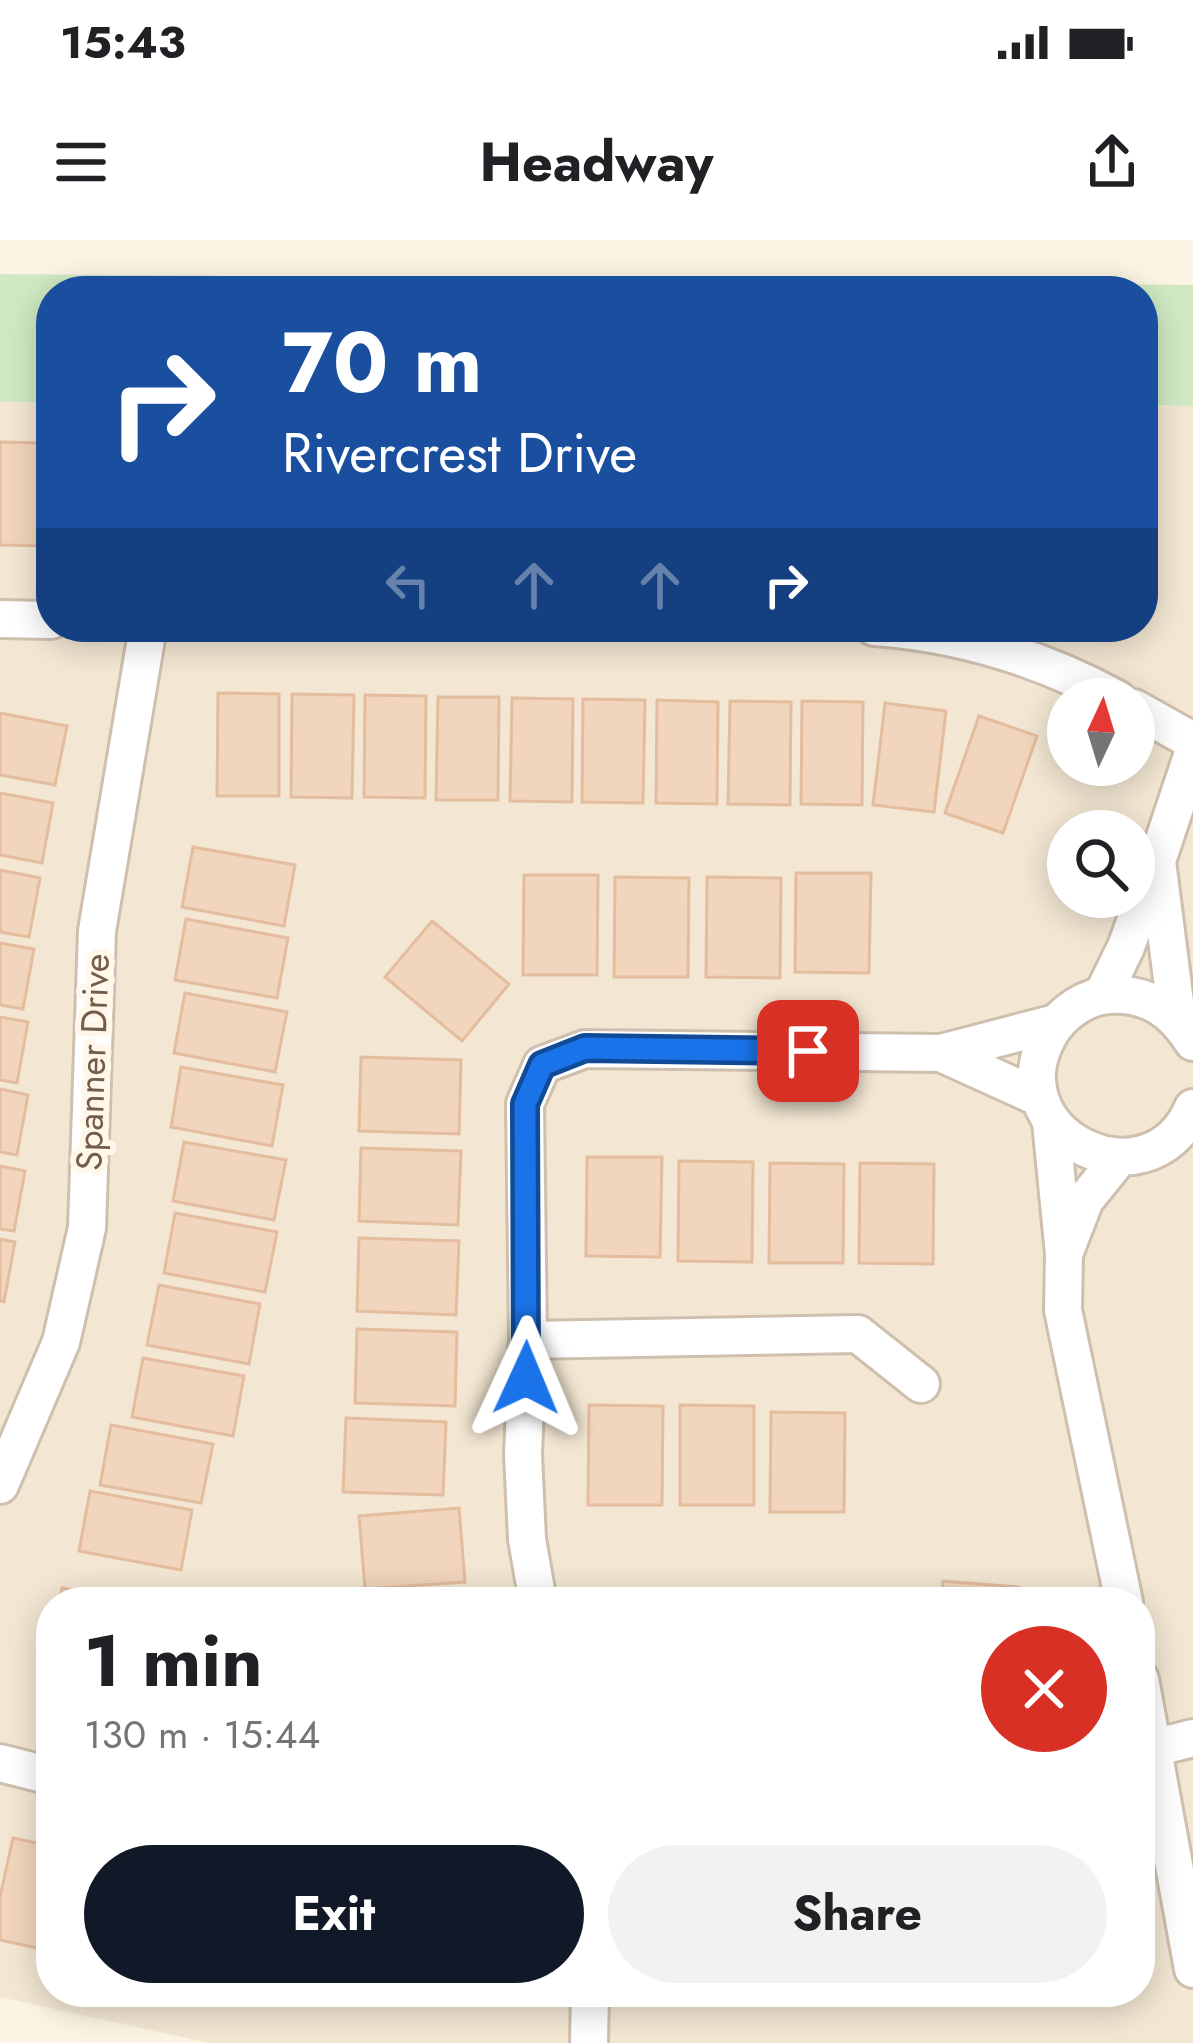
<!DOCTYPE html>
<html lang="en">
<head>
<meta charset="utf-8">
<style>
	body { margin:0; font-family:Jost,sans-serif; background:#f2f2f2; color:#202124; height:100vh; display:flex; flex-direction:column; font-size:45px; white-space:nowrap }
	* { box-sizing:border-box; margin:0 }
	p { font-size:39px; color:#757577 }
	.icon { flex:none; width:66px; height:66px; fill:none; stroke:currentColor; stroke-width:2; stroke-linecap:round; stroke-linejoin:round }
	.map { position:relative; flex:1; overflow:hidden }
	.sheet { position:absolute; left:36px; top:1347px; width:1119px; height:420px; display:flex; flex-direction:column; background:#fff; border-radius:48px; box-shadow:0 6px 30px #0003 }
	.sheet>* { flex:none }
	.guide { position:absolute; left:36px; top:36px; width:1122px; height:366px; border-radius:48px; box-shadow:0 6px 30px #0003; background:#1a4fa0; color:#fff; overflow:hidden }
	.needle { width:78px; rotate:4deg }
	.fabs { position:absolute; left:1047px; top:438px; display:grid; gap:24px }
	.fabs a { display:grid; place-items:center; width:108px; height:108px; border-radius:50%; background:#fff; box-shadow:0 6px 30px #0003; font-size:60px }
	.pin { position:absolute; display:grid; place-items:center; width:102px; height:102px; color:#fff; margin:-51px; border-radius:24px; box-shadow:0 6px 18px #0006 }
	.me { position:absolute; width:132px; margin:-66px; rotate:1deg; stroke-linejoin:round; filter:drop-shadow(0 0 9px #0008) }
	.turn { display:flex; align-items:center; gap:42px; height:252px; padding:0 48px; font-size:54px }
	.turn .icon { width:156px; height:156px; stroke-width:2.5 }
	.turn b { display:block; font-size:84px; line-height:102px }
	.lanes { display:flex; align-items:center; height:114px; padding:0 48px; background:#0003; justify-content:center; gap:60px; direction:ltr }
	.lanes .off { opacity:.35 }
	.round { display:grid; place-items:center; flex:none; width:126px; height:126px; border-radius:63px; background:#f2f2f2 }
	.overview { display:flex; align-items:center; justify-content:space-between; height:204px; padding:0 48px }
	h1 { font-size:72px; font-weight:700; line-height:90px }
	.primary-button { display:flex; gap:24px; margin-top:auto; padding:24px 48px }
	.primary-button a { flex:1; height:138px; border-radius:72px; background:#111827; color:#fff; font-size:48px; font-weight:700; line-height:138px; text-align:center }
	.primary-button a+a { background:#f2f2f2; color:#202124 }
	.status { display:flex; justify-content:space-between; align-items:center; height:84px; padding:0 60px; background:#fff; direction:ltr }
	.status svg { height:33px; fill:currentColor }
	header { display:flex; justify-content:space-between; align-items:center; height:156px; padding:0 48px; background:#fff; font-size:54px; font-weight:700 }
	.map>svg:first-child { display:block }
</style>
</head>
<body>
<div class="status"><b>15:43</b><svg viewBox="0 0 49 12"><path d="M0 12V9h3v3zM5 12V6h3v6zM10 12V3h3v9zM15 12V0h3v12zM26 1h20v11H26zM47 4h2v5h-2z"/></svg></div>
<header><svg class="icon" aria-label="menu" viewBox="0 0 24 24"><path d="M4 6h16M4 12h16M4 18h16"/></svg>Headway<svg class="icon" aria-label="share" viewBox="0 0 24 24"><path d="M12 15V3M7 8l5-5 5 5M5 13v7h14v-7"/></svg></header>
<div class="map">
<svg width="1193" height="1803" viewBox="0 0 1193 1803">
	<rect width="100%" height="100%" fill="#fcf4e4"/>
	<path fill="#f3e7d3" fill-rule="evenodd" d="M0,162H51V387H1143V166H1193V1803H209L0,1757ZM1068,459H1134V525H1068ZM1068,591H1134V657H1068ZM51,1362H1140V1752H51Z"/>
	<path fill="#d0e9c3" d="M0,34L1193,45V166L1143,165V51H51V162H0Z"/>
	<path fill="#f1d5bc" stroke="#e3bd9d" stroke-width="3" d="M0,202L46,203L45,306L0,305Z
		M218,453L279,454V556H217Z
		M292,454L354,455L352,558L291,557Z
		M365,455L426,456L425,558L364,557Z
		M438,457H499L498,560H436Z
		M512,458L573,459L572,562L510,561Z
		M583,459L645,460L643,563L582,562Z
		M657,460L718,462L717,564L656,563Z
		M730,461L791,462L790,565L728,564Z
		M802,461L863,462L862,565L801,564Z
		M885,463L946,471L934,572L873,565Z
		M0,473L67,486L55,545L0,535Z
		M979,476L1037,496L1003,593L945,573Z
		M0,553L53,563L42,623L0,615Z
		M193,607L295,625L284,686L182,667Z
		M0,630L40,638L29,697L0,692Z
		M796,633H871L869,733L795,732Z
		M524,635H598L597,735H523Z
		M615,637L689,638L688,737H614Z
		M707,637L781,638L780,738L706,737Z
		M186,679L288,698L277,758L175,740Z
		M432,681L509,744L462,801L385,737Z
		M0,703L34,709L23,769L0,765Z
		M185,753L287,772L275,832L174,813Z
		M0,777L28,782L17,843L0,840Z
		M361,817L461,820L459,894L359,891Z
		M181,827L283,845L272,906L171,887Z
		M0,849L28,855L17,915L0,912Z
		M184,902L286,920L274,980L173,961Z
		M361,908L461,911L458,985L359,981Z
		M587,917H662L660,1017L586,1016Z
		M679,921L753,922L752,1022L678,1021Z
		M770,923L844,924L843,1023H769Z
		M860,923L934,924L933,1024L859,1023Z
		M0,926L25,931L14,991L0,989Z
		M175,973L277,992L265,1052L164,1033Z
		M359,998L459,1001L456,1075L357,1071Z
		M0,999L15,1002L4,1062L0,1061Z
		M159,1045L260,1064L249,1124L147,1105Z
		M357,1089L457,1092L455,1166L355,1163Z
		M143,1118L244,1136L233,1196L132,1177Z
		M589,1165L663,1166L662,1265H588Z
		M680,1165L754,1166V1265H680Z
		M771,1172L845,1173L844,1272H770Z
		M346,1178L446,1182L443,1255L343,1252Z
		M111,1185L213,1204L201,1263L100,1245Z
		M90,1251L192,1270L181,1330L79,1311Z
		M459,1268L465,1342L365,1349L359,1276Z
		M943,1341L1018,1347L1016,1362H942Z
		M62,1348L122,1361V1362H59Z
		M51,1398V1451L40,1449Z
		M13,1598L51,1606V1711L0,1700V1657Z
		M296,1752H358L357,1760L296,1756Z
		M380,1752H442V1761L381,1763Z
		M1017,1752H1091V1760Z"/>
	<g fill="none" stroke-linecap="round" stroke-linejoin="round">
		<defs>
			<path id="street" d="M0,379L51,380
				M874,387C960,393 1041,418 1117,459
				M1134,468L1193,501
				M1157,621L1193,513
				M1102,756L1126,707L1157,621L1177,778
				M1193,802C1173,770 1148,753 1110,755C1086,756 1062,773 1050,793C991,893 1148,971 1193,868
				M1040,858L941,813L1056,783
				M1051,882L1064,1014L1085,960L1119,918
				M1064,1014L1063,1070L1124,1362
				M528,1100L858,1094L921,1144
				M0,1245L61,1102L87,988L97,691L148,387
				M538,1362L527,1299L523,1214L528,1100L525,864L542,825L585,809L941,813
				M1140,1439L1193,1729
				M1154,1508L1193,1498
				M0,1523L51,1536
				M589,1803L590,1752"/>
		</defs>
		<use href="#street" stroke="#cfbfae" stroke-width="42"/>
		<use href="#street" stroke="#fff" stroke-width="36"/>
	</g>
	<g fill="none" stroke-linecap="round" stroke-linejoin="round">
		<defs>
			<path id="route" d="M526,1138L525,864L542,825L585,808L808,811"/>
		</defs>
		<use href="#route" stroke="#114b97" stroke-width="30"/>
		<use href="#route" stroke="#1a73e8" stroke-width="21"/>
	</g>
	<g text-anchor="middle" stroke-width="12" stroke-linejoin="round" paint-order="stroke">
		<g font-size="36" fill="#745c4a" stroke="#fff8ea">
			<text transform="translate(92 822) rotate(-88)" y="13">Spanner Drive</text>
		</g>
	</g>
</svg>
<div class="fabs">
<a><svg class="needle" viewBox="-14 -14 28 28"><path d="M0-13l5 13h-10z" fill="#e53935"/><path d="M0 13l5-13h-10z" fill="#757577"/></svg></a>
<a><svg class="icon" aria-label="search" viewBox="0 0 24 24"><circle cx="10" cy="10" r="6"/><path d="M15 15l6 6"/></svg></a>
</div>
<div class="pin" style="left:808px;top:811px;background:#d93025"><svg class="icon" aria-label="arrive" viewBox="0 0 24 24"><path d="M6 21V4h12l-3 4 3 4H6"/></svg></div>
<svg class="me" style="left:526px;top:1138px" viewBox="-20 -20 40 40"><path d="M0-17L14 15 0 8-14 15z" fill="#1a73e8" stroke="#fff" stroke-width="4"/></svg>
<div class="guide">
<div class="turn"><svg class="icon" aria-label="right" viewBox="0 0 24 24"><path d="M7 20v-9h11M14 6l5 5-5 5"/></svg><div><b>70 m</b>Rivercrest Drive</div></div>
<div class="lanes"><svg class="icon off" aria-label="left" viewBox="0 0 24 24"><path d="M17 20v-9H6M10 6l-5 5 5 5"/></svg><svg class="icon off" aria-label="ahead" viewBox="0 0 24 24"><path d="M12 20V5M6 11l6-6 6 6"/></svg><svg class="icon off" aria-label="ahead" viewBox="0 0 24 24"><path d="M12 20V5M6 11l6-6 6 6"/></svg><svg class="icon" aria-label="right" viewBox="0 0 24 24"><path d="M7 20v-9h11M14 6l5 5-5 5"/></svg></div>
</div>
<section class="sheet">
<div class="overview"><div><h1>1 min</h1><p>130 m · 15:44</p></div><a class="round" style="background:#d93025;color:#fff"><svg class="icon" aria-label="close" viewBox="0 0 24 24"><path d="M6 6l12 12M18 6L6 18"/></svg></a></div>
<div class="primary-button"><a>Exit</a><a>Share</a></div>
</section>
</div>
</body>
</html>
